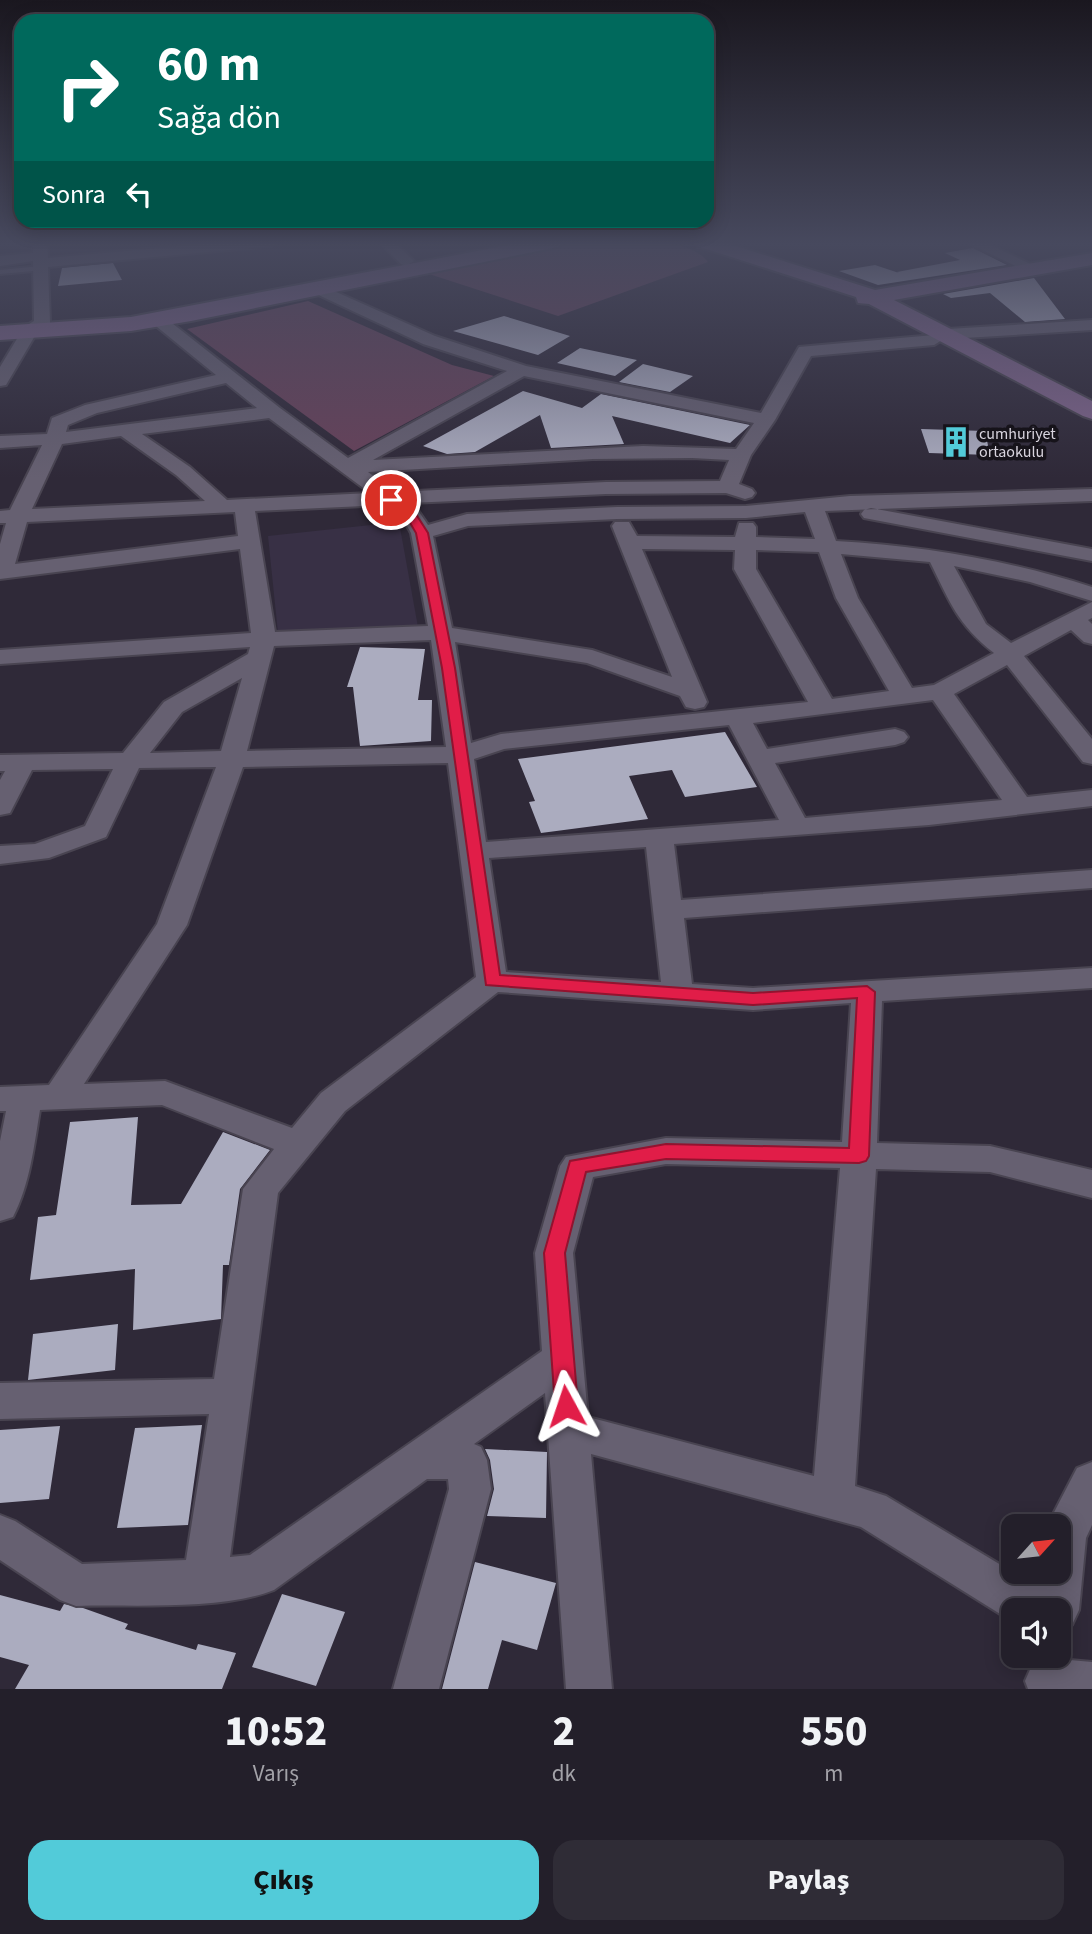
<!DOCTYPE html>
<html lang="tr">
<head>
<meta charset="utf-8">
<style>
	body { margin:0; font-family:"Source Sans 3",sans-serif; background:#2f2c36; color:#f1f3f6; height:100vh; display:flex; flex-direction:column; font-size:26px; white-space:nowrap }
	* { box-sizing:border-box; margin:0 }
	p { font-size:23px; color:#a3a2a8 }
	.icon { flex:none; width:38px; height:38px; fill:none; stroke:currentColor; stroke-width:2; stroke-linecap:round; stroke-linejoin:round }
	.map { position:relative; height:1689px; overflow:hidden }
	.panel { display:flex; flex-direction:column; background:#231f2a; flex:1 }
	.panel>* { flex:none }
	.top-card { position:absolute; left:14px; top:14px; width:700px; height:214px; border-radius:21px; box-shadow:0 4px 18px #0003,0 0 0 2px #403d47; background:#00695c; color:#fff; overflow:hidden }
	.needle { width:46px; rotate:63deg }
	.tools { position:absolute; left:1001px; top:1514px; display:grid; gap:14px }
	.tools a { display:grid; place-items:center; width:70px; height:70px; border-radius:14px; background:#231f2a; box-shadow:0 4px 18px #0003,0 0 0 2px #403d47; font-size:35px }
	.pin { position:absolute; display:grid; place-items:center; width:60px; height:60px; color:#fff; margin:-30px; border:4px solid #fff; border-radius:50%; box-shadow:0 2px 7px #0007 }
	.me { position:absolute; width:77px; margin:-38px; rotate:355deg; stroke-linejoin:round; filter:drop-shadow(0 0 5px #0008) }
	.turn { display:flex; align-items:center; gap:24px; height:147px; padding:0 28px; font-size:32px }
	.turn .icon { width:91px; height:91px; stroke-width:2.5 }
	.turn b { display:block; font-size:49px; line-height:60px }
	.then { display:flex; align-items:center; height:66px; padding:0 28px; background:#0003; gap:14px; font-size:26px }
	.eta { display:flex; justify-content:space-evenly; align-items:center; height:119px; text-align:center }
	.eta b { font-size:42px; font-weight:800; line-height:49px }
	.action { display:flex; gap:14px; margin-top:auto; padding:14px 28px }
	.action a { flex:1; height:80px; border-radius:21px; background:#52cbd9; color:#111; font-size:28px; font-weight:800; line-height:80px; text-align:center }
	.action a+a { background:#2f2c36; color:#f1f3f6 }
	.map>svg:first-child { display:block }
</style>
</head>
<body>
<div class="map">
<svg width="1092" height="1689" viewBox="0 0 1092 1689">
	<rect width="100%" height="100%" fill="#2f2938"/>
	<path fill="#383045" d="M399,522L418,627L278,633L268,536Z"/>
	<path fill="#67425a" d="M578,242C612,242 686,233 708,262L558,316L426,273Z
		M308,301L452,365L494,376L354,451L187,329Z"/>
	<path fill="#abacbf" d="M973,248L1007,265L878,285L839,271L875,265L899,273L897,272L960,260L945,253Z
		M113,263L122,280L58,286L62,268Z
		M1034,278L1065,319L1025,322L990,293L951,298L943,294Z
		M504,316L570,336L538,355L453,331Z
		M580,348L637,360L615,376L557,363Z
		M643,364L693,376L670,392L619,382Z
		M523,391L582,408L601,394L750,425L730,443L612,416L624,444L551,448L540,415L475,452L447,454L423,446Z
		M921,429L985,431L990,455L929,453Z
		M360,647L425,649L418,700H432L431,741L360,746L353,687H347Z
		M725,732L757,787L685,797L672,770L629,776L648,819L541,833L529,802L535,801L518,759Z
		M138,1117L131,1205L181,1204L223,1132L270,1150L240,1189L229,1265H223L221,1319L133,1330L135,1269L30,1280L38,1217L56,1215L70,1122Z
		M118,1324L115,1370L28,1380L33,1334Z
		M202,1425L188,1525L117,1528L135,1428Z
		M60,1426L49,1499L0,1503V1430Z
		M485,1449L547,1452L546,1518L487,1516L494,1489L490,1460Z
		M475,1562L556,1583L537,1650L502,1640L488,1689H442Z
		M282,1594L345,1612L316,1686L252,1667Z
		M0,1595L60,1611L64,1604L83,1608L128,1624L125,1629L196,1650L198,1644L236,1653L222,1689H15L29,1665L0,1657Z"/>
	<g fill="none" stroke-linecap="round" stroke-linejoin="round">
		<defs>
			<path id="lane" d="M41,266L45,268L44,270L0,274V270Z"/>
			<path id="street" d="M33,242H47L48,258L228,242H278L271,246L48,267L50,323L36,334L6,385L0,386V367L24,327L34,321L33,261L0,266V256L33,253Z
				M379,242H394L414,261L406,266L401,264Z
				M966,242H984L1041,269L1033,274L1028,272Z
				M316,283L435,336L526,366L761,413L799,347L934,335L942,340L934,345L811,356L775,420L751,455L739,484L752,489L755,493L752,497L745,499L726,493L606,494L410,503L417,509L428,525L467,514L617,507L746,506L850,496L1092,489V501L825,511L836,541C924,546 1008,560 1092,587V601L1030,582L954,566L986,624L1011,643L1092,602V618L1088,620L1092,624V644L1084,642L1071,630L1024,656L1092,739V764L1083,762L1007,665L954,694L1027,797L1092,790V806L929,825L674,844L681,900L1092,870V888L684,918L692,984L753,988L1092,968V988L882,1001L877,1143L990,1146L1092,1170V1198L990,1172L876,1169L855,1486L886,1496L1036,1586L1038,1572H1059V1526H1047L1049,1522L1077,1468L1092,1462V1525L1086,1538L1079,1610L1072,1625L1059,1631V1610H1013V1622L861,1527L591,1454L612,1689H566L545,1393L474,1444L481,1447L487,1460L491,1489L439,1689H393L449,1489L448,1479H427L274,1590C221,1611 134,1604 76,1606L60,1600L0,1560V1515L15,1521L82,1564L186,1560L209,1414L0,1419V1383L214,1379L243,1189L274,1149L162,1105L40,1110C34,1146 30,1184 13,1217L0,1221V1141L6,1111H0V1087L49,1085L157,924L216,767L139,768L106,837L49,858L0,864V846L35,844L85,826L113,769L32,770L10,813L0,815V780L5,771H0V755L123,753L164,702L248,654L250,647L0,664V650L251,633L240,549L0,579V544L6,523H0V511L10,510L42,445L0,448V436L47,434L52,418L85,405L216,375L151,322L149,319L157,314L163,316L280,408L348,458L507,371L423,344L310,291L308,288L310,285ZM524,376L754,423L736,449L643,446L373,460ZM226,383L257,408L66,432L68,425L97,413ZM269,418L370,493L227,500L190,467L142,434ZM121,436L176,475L205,501L32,509L62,444ZM692,458L729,460L720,481L606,482L395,492L368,472L593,459ZM386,505L402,517L411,533L428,626L275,632L255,511ZM235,512L238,536L15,564L27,522ZM805,512L815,539L756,537V527L753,523H739L735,537L637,536L629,522H615L612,526L672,677L592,650L452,628L433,536L468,526L617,519L746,518ZM642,549L735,550L734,569L808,702L501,734L471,743L455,642L587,663L680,696L686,707L695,709L704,707L707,702ZM756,550L819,552L836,598L889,691L832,699L756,569ZM841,554L930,562C950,602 957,624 994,653L934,685L912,688L858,598ZM431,640L446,747L247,751L274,646ZM242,678L221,751L150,753L182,712ZM933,700L1002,800L805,818L775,763L895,745L904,742L908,737L904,732L895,729L767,749L753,723ZM729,725L779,820L486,842L474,759L504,749ZM448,763L476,977L321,1093L292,1128L165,1081L84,1084L187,925L243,767ZM646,847L661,982L506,972L489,858ZM498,992L753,1010L851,1003L842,1142L666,1138L566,1157L560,1166L535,1253L542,1351L250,1555L230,1557L278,1193L345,1111ZM666,1164L840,1168L814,1476L588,1417L573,1253L593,1177Z
				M1092,320V330L948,339L940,334L948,329Z
				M871,508L1092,549V561L864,518L861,514L864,510Z
				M1048,1658L1092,1662V1689H1028L1025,1681L1032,1665Z"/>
			<path id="secondary" d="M525,242H563L560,246L553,248L191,321L131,331L0,340V326L131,317Z
				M694,242H723L875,290L1092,253V265L894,300L1092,401V419L1083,416L869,304L858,303L856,297L697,246Z"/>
		</defs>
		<use href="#lane" stroke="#494451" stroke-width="4"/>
		<use href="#street" stroke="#494451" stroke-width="4"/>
		<use href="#secondary" stroke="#494451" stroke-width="4"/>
		<use href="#lane" fill="#666071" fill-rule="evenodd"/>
		<use href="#street" fill="#666071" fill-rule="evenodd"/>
		<use href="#secondary" fill="#7d6389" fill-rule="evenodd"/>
	</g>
	<linearGradient id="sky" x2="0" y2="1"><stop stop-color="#1a171f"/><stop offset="0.51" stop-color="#47495e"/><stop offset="1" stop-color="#47495e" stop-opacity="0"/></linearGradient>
	<rect width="1092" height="478" fill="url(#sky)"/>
	<path fill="#e11d48" stroke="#92132f" stroke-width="2" d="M387,497H396L414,511L428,533L455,668L500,975L753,993L867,986L875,992L869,1156L866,1161L859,1163L666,1159L586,1172L565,1253L578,1406L574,1413L566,1416L558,1413L555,1406L544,1253L570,1161L666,1144L849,1148L857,998L753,1005L486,985L442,668L416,533L406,516L387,502Z"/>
	<defs>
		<symbol id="building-bare" viewBox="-9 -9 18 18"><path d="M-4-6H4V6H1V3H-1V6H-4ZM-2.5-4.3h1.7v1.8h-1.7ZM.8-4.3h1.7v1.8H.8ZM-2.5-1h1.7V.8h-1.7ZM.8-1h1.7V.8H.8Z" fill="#52cbd9" stroke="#16131a" stroke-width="2.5" paint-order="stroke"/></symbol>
	</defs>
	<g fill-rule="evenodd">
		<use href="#building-bare" x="934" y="420" width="44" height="44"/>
	</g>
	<g text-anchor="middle" stroke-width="7" stroke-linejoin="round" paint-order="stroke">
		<g font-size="16" fill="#d8d4de" stroke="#16131a" text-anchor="start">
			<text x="979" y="439">cumhuriyet<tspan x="979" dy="18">ortaokulu</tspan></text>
		</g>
	</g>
</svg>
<div class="tools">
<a><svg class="needle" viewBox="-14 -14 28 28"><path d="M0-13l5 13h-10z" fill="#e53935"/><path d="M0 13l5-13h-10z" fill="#a3a2a8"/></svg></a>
<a><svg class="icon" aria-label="sound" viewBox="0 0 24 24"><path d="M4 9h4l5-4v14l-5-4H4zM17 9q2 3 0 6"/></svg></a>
</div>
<div class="pin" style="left:391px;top:500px;background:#d93025"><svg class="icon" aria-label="arrive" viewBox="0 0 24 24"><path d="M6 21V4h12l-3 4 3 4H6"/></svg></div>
<svg class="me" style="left:566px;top:1406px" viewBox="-20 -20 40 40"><path d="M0-17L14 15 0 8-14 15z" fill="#e11d48" stroke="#fff" stroke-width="4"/></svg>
<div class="top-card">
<div class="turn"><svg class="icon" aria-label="right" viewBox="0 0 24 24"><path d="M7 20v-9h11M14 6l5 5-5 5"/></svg><div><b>60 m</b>Sağa dön</div></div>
<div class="then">Sonra<svg class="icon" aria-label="left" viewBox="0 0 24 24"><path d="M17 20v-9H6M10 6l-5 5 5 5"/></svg></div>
</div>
</div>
<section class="panel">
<div class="eta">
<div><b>10:52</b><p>Varış</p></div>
<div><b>2</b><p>dk</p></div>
<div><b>550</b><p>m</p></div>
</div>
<div class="action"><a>Çıkış</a><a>Paylaş</a></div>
</section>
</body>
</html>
